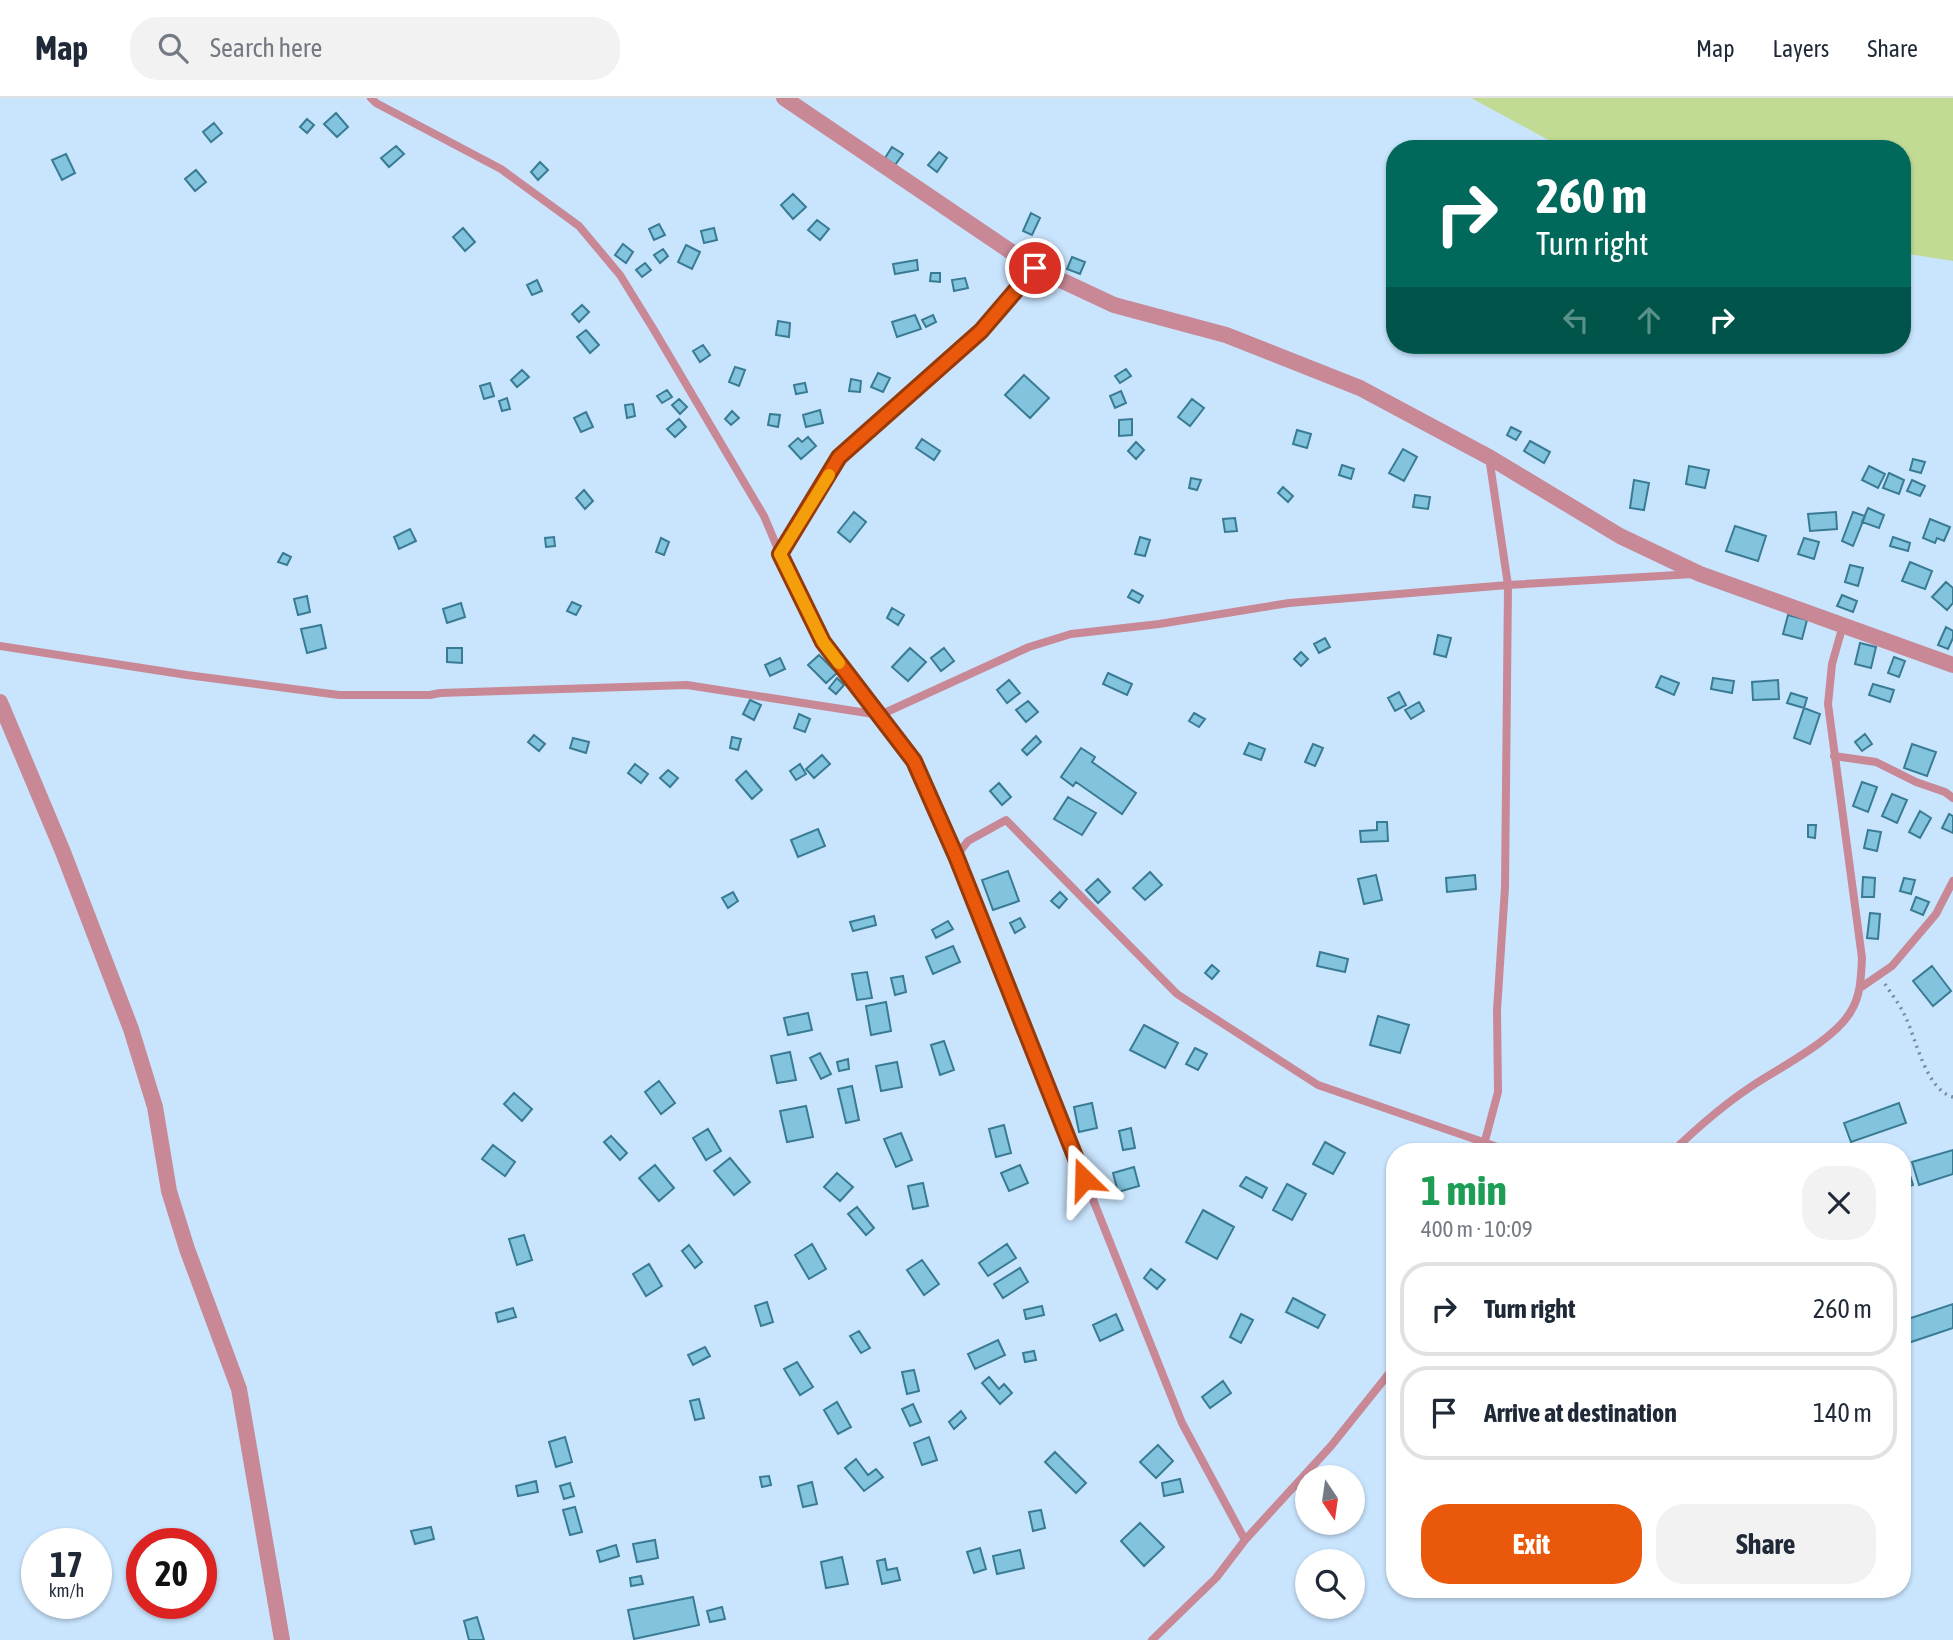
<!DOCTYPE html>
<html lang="en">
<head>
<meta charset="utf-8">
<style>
	body { margin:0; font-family:"Asap Condensed",sans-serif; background:#f2f2f3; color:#1f2937; height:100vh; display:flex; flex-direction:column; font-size:26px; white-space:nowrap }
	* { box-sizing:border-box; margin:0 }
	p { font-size:23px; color:#747a83 }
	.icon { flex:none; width:38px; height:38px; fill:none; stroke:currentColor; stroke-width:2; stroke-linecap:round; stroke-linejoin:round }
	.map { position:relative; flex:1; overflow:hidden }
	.panel { position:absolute; left:1386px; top:1045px; width:525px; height:455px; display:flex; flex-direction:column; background:#fff; border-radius:28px; box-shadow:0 2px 5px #0004 }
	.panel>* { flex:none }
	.guide { position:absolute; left:1386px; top:42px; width:525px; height:214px; border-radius:28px; box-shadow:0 2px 5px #0004; background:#00695c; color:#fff; overflow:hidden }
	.needle { width:46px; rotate:167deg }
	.controls { position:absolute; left:1295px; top:1367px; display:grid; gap:14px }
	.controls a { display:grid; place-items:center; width:70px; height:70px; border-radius:50%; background:#fff; box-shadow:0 2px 5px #0004; font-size:35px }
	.speed { position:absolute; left:21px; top:1430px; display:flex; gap:14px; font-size:35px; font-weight:700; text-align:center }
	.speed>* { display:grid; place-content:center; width:91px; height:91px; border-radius:50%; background:#fff; box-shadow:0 2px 5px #0004; line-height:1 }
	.speed small { font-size:18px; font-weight:400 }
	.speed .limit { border:10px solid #d22; background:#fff; color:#111 }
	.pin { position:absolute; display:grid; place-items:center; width:60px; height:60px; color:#fff; margin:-30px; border:4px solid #fff; border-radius:50%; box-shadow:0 2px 7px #0007 }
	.me { position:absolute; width:77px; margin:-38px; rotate:338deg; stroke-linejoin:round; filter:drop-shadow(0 0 5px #0008) }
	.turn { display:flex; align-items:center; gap:24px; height:147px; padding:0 35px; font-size:32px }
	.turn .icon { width:91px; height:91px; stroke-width:2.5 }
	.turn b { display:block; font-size:49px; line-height:60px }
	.lanes { display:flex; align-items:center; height:66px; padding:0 35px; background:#0003; justify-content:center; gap:35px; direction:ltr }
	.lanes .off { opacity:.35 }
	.round { display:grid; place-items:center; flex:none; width:74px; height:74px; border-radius:28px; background:#f2f2f3 }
	.head { display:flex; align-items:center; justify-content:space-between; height:119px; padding:0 35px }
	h1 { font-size:42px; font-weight:700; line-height:52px; color:#1e9e55 }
	.button { display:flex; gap:14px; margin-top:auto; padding:14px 35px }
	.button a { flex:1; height:80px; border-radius:28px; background:#ea580c; color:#fff; font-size:28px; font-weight:700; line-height:80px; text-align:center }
	.button a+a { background:#f2f2f3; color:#1f2937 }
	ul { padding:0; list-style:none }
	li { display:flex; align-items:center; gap:21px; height:94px; margin:0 14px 10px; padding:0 21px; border:4px solid #e0e1e3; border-radius:28px }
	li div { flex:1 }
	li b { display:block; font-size:26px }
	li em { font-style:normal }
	header { display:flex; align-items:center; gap:42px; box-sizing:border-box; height:98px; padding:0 35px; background:#fff; border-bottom:2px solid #e0e1e3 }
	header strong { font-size:33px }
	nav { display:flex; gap:38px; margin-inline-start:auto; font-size:24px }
	.search { width:490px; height:63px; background:#f2f2f3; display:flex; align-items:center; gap:18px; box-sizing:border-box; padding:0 24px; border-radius:28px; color:#747a83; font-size:26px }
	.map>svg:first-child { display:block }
</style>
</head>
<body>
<header>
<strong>Map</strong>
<div class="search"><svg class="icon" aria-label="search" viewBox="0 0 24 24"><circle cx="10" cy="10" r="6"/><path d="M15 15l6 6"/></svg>Search here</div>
<nav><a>Map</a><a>Layers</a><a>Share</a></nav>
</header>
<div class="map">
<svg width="1953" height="1542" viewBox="0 0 1953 1542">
	<rect width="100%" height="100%" fill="#c9e5fe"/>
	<path fill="#c1db94" d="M1471,0H1953V163L1902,155V51H1565Z"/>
	<path fill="#82c3dd" stroke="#3a7b94" stroke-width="2" d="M336,15L348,29L337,39L324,26Z
		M307,21L314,27L307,35L300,29Z
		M214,25L222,35L211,44L203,34Z
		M396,48L404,56L389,69L381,60Z
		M892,49L903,56L895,67L885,60Z
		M939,54L947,60L937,74L928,67Z
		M66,56L75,75L62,82L52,62Z
		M540,64L548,72L538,82L531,74Z
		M196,72L206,84L195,93L185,81Z
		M793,96L806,109L793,121L781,107Z
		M1031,115L1040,120L1032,137L1023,133Z
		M817,122L829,131L820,142L808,132Z
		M659,126L665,137L654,142L649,131Z
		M463,130L475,144L465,153L453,139Z
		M714,130L717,142L704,145L701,133Z
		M623,146L633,154L626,165L615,157Z
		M686,147L700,154L692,171L678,164Z
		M1037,149L1049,156L1044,165L1032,157Z
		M663,151L668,158L660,165L654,157Z
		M1072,159L1085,164L1080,176L1067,171Z
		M917,162L918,172L895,176L893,166Z
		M645,165L651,172L642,179L636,172Z
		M931,175H940V184L930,183Z
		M965,180L968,190L954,193L952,182Z
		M537,182L542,193L532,197L527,187Z
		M582,207L589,214L579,224L572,216Z
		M915,217L921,231L897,239L892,224Z
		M933,217L936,224L926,229L922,222Z
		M778,223L790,225L789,239L776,237Z
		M586,232L599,247L590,255L577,239Z
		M703,247L710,257L700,264L693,253Z
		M735,269L745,272L739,288L729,284Z
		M1126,271L1131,278L1120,285L1115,278Z
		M522,272L529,279L517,289L511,282Z
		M878,275L890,280L883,294L871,289Z
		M1024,277L1049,300L1030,320L1005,297Z
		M851,281L861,283L860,294L849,293Z
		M490,285L494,298L484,301L480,288Z
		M805,285L807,294L796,296L794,287Z
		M667,292L672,299L662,305L657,298Z
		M1121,293L1126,305L1115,310L1110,298Z
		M507,300L510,311L502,313L499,303Z
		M679,301L687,309L680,316L672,307Z
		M1192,301L1204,310L1190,328L1178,319Z
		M633,306L635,318L627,320L625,307Z
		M820,312L823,325L806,329L803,317Z
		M732,313L739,320L731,327L725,321Z
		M586,314L593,329L581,334L574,320Z
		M770,316L780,317L778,329L768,327Z
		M679,321L686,329L675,339L667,331Z
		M1132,321V337L1119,338V322Z
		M1511,329L1521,334L1516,342L1507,337Z
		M1297,332L1311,336L1307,350L1293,346Z
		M808,339L816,348L801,361L789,348L798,340L802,344Z
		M922,341L940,353L934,362L916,350Z
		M1530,343L1550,354L1544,365L1524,353Z
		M1136,344L1144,352L1136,361L1128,353Z
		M1403,351L1417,359L1404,383L1389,375Z
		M1913,361L1925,364L1921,375L1910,372Z
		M1342,367L1354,371L1351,381L1339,377Z
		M1689,368L1709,372L1705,390L1686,386Z
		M1869,368L1885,376L1878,390L1862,382Z
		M1889,375L1904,382L1899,396L1883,390Z
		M1191,380L1201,382L1197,392L1189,390Z
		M1634,382L1649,385L1644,412L1630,410Z
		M1912,382L1925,388L1920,398L1907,393Z
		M1283,389L1293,398L1288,404L1278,395Z
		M584,392L593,403L585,411L576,400Z
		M1415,397L1430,399L1428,411L1413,409Z
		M1868,410L1884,417L1879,430L1862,424Z
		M854,414L866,424L850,444L838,434Z
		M1836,414L1837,431L1810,433L1808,416Z
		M1853,414L1865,418L1853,448L1842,443Z
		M1235,420L1237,433L1225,434L1223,421Z
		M1930,421L1950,429L1944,443L1937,440L1935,445L1923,440Z
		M1735,428L1766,438L1758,463L1726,453Z
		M410,431L416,443L399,451L394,439Z
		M554,439L555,448L546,449L545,440Z
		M1140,439L1150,442L1145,458L1135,456Z
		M1893,439L1910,445L1908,453L1890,448Z
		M661,440L669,444L664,457L656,454Z
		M1804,440L1819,444L1814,461L1798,456Z
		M283,455L291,459L287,467L278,464Z
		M1910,464L1932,473L1925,491L1902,483Z
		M1850,467L1863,470L1858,488L1845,484Z
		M1946,484L1953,490V505L1947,512L1932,499Z
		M1132,492L1143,498L1139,505L1128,499Z
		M1842,497L1857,503L1853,514L1837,508Z
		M307,498L310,514L298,517L294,501Z
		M572,504L581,508L576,517L567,513Z
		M461,505L465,519L447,525L443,511Z
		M892,510L904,517L898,527L887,520Z
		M1788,517L1807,522L1802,541L1783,536Z
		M321,527L326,550L307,555L301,531Z
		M1946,529L1953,533V540L1948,551L1938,547Z
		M1438,537L1451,540L1446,559L1434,556Z
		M1325,540L1330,549L1319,555L1314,546Z
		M1860,545L1876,549L1871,570L1855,566Z
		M447,550H462V565L447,564Z
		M910,550L926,564L908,583L892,569Z
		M944,550L954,563L941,573L931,560Z
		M1301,554L1308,561L1301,568L1294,561Z
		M819,557L837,575L826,585L808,567Z
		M1894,559L1905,563L1899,579L1888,575Z
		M780,560L785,571L770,578L765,567Z
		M1108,575L1132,586L1127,597L1103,586Z
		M1661,578L1679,585L1674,597L1656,589Z
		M837,580L844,587L836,596L829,590Z
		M1713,580L1734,583L1732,595L1711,591Z
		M1009,582L1020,595L1007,605L997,592Z
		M1778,582L1779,601L1753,602L1752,584Z
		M1873,586L1894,592L1890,604L1869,597Z
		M1399,594L1406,607L1395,613L1388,600Z
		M1791,595L1807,600L1804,610L1787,605Z
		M750,602L761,607L754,622L743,616Z
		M1028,603L1038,614L1026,624L1016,612Z
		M1419,604L1424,613L1411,621L1405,612Z
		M1804,610L1820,616L1810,646L1794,640Z
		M1194,615L1205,621L1199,629L1189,623Z
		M799,616L810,621L805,634L794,630Z
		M1865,636L1872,646L1862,653L1855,644Z
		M534,637L545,646L539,653L528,644Z
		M1036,638L1041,644L1027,657L1022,652Z
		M732,639L741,641L738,652L730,650Z
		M573,640L589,644L586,655L570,650Z
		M1249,645L1265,651L1261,662L1244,656Z
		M1313,646L1323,650L1315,668L1305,664Z
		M1912,646L1936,654L1927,678L1904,670Z
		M1081,650L1095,659L1092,664L1136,695L1122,716L1076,684L1073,688L1061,679Z
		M822,657L830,666L814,680L806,671Z
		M635,666L648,676L641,685L628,675Z
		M800,666L806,676L796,682L790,673Z
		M668,672L678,680L670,689L660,680Z
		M746,673L762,692L752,701L736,682Z
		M1862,684L1877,689L1868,714L1853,708Z
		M999,685L1011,699L1002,707L990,693Z
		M1892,696L1907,702L1897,725L1882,718Z
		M1068,699L1096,715L1082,737L1054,721Z
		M1920,713L1931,720L1920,740L1909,734Z
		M1949,716L1953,718V735L1942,730Z
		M1377,724H1387L1388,743L1361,744L1360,733L1377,732Z
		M1808,727H1816L1815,740L1808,739Z
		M818,731L825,748L798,759L791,742Z
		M1868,732L1881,734L1877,753L1864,750Z
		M1008,773L1019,803L993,812L982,782Z
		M1150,774L1162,787L1145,802L1133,790Z
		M1376,777L1382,802L1364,806L1358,781Z
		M1475,777L1476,791L1447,794L1446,780Z
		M1863,779L1875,780L1874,799H1862Z
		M1904,780L1915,782L1911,796L1900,793Z
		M1098,781L1110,794L1098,805L1086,792Z
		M733,794L738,803L728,810L722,800Z
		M1060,794L1067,801L1059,810L1051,803Z
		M1916,799L1929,804L1923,817L1911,812Z
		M1870,815L1880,816L1878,841L1867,840Z
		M874,818L876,827L853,833L850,824Z
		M1020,820L1025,829L1015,835L1010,825Z
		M948,823L953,831L936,840L932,832Z
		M953,848L960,864L933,876L926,859Z
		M1320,854L1348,861L1345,874L1317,868Z
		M1212,867L1219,873L1212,881L1205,875Z
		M1932,868L1951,893L1933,908L1913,883Z
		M867,874L872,900L857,902L852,876Z
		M903,878L906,894L895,897L891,880Z
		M886,904L891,933L871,937L866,908Z
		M808,915L812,932L788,937L784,920Z
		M1378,918L1409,927L1400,955L1370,947Z
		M1144,927L1178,945L1165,970L1130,952Z
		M944,943L954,972L940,977L931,947Z
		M1195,950L1207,956L1198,972L1186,966Z
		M790,954L796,982L777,985L771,958Z
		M820,955L831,976L821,981L810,960Z
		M848,961L849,971L839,973L837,964Z
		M897,964L902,989L881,993L876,968Z
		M659,983L675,1005L661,1016L645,994Z
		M852,988L859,1022L846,1025L838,991Z
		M514,995L532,1011L522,1023L504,1006Z
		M1092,1005L1097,1030L1079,1034L1074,1009Z
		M1899,1005L1906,1025L1851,1044L1844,1025Z
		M806,1008L813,1039L787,1044L780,1013Z
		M1004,1027L1011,1055L996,1059L989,1031Z
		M1131,1030L1135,1050L1123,1052L1119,1033Z
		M708,1031L721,1053L706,1062L693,1040Z
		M901,1035L912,1062L896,1069L884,1041Z
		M611,1038L627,1055L620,1062L604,1044Z
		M1325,1044L1345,1055L1333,1076L1313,1066Z
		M493,1047L515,1064L505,1078L482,1061Z
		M1953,1052V1076L1919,1087L1912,1064Z
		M730,1060L750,1084L734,1097L714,1073Z
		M655,1067L674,1090L659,1103L639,1080Z
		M1020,1067L1028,1085L1009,1093L1001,1075Z
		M1907,1068L1913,1087L1902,1091V1069Z
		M1134,1069L1139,1088L1118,1094L1113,1075Z
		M837,1075L853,1089L840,1103L824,1089Z
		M1246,1079L1267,1090L1262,1100L1240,1088Z
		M923,1085L928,1108L913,1111L908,1088Z
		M1287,1086L1306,1096L1292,1122L1273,1112Z
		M857,1109L874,1130L866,1137L848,1116Z
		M1203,1112L1234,1129L1217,1161L1186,1144Z
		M524,1137L532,1162L517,1167L509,1141Z
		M812,1146L826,1171L809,1181L795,1157Z
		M1007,1146L1016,1160L988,1178L979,1165Z
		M689,1147L702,1164L695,1170L682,1153Z
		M922,1162L939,1186L924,1197L907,1172Z
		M649,1166L662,1188L646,1198L633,1176Z
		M1020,1170L1028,1184L1003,1200L994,1186Z
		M1151,1171L1165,1182L1157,1191L1144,1180Z
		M1293,1200L1325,1217L1318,1230L1286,1214Z
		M767,1204L773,1224L761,1228L755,1208Z
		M1953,1206V1230L1902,1247V1223Z
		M1042,1208L1044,1217L1026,1221L1024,1212Z
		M513,1210L516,1219L498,1224L496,1215Z
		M1116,1216L1123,1232L1100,1243L1093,1227Z
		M1241,1216L1253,1222L1241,1245L1230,1239Z
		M859,1233L870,1250L861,1255L850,1238Z
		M998,1242L1005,1257L975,1271L968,1256Z
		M705,1249L710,1258L693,1267L688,1257Z
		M1034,1253L1036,1262L1025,1264L1023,1255Z
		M797,1264L813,1289L800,1297L784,1271Z
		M914,1272L919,1293L907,1296L902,1274Z
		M989,1279L999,1291L1004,1286L1012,1295L1000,1306L982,1285Z
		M1223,1283L1231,1295L1210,1310L1202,1299Z
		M699,1301L704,1320L695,1322L690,1303Z
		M837,1304L851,1329L838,1336L824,1312Z
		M913,1306L921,1324L910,1328L902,1311Z
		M961,1313L966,1320L954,1331L949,1324Z
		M565,1339L572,1364L556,1369L549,1344Z
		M929,1339L937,1362L922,1367L914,1345Z
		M1158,1347L1173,1363L1156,1380L1140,1364Z
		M1055,1354L1086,1385L1076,1395L1045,1364Z
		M856,1361L868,1377L876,1371L883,1379L864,1393L845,1370Z
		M769,1378L771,1387L762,1389L760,1379Z
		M1180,1381L1183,1394L1164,1398L1162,1385Z
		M536,1383L538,1394L518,1398L516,1388Z
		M812,1384L817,1406L803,1409L798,1388Z
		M570,1385L574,1398L564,1401L560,1388Z
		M575,1409L582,1434L570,1437L563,1412Z
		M1041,1412L1045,1430L1033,1433L1029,1414Z
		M1140,1425L1164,1449L1144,1468L1121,1443Z
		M431,1429L434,1441L415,1446L411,1433Z
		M655,1442L658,1460L637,1464L633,1446Z
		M616,1447L619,1458L600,1464L597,1453Z
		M980,1450L986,1471L974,1475L967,1454Z
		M1020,1452L1024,1470L997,1476L993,1458Z
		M842,1459L848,1486L826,1490L821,1464Z
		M885,1461L887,1472L897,1470L900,1482L882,1486L877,1463Z
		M641,1478L643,1486L631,1488L630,1480Z
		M693,1499L699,1527L634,1541L628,1512Z
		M722,1509L725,1521L710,1524L707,1513Z
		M477,1519L484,1542H469L464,1523Z"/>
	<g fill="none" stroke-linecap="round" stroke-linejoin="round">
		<path stroke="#738b9f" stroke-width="3.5" stroke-dasharray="2 5" stroke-linecap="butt" d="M1885,886C1892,897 1901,908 1906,920C1916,941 1926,992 1953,999"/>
		<path stroke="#c88896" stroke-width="8" d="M371,0L376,5L501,71L579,128L620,177L654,232L764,418L780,456L823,544L914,663L956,758L1182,1325L1245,1442
			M780,456L839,359L981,233L1035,170
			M0,548L187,577L339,597H430L440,595L687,587L880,617L1029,549L1071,536L1159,526L1289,505L1508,487L1694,476
			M1834,658L1876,664L1916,684L1945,694L1953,700
			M956,758L968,743L1006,722L1177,896L1318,987L1512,1054
			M1860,890L1892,868L1936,816L1953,783
			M1482,1054L1498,994L1497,912L1505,790L1508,487L1489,359
			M1672,1054C1697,1030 1723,1007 1752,988C1779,970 1836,941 1851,913C1861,897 1861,878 1862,860L1828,606L1832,566L1843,527
			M1152,1542L1216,1480L1245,1442L1331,1348L1395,1268"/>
		<path stroke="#c88896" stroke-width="16" d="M784,0L1035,170L1114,207L1226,237L1360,290L1489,359L1620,438L1700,476L1953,567
			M0,604L63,754L131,931L155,1009L169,1093L187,1151L239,1291L282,1542"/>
	</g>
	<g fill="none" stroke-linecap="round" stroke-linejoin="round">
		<defs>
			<path id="route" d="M1035,170L981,233L839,359L780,456L823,544L914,663L956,758L1084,1081"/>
		</defs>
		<use href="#route" stroke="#983908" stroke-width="18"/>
		<use href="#route" stroke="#ea580c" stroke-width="12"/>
		<path stroke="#f59e0b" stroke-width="12" d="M829,377L780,456L823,544L839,565"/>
	</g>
</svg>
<div class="controls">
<a><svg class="needle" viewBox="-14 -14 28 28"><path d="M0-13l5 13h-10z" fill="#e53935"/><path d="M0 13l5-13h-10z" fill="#747a83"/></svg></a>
<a><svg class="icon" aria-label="search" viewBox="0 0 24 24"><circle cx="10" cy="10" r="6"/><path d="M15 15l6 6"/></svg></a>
</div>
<div class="speed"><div>17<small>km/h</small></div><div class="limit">20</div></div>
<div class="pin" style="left:1035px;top:170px;background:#d93025"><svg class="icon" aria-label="arrive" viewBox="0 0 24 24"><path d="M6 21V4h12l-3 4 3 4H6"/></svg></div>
<svg class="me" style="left:1084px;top:1081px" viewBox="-20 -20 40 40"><path d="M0-17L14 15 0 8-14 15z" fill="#ea580c" stroke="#fff" stroke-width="4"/></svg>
<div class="guide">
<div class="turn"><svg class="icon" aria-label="right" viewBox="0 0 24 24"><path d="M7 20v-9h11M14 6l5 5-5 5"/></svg><div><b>260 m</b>Turn right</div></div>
<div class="lanes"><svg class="icon off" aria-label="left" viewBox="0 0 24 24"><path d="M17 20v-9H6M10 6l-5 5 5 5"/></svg><svg class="icon off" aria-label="ahead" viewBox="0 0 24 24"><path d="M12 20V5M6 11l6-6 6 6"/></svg><svg class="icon" aria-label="right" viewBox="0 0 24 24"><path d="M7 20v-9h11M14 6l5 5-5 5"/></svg></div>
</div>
<section class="panel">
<div class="head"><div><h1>1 min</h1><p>400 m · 10:09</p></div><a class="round"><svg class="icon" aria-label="close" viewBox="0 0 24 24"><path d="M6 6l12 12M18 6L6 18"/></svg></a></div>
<ul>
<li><svg class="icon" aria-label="right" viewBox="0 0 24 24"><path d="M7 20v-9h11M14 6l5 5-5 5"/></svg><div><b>Turn right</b></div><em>260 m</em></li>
<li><svg class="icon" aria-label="arrive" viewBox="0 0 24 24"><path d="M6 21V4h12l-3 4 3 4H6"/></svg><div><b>Arrive at destination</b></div><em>140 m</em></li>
</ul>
<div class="button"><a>Exit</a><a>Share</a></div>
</section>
</div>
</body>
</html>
